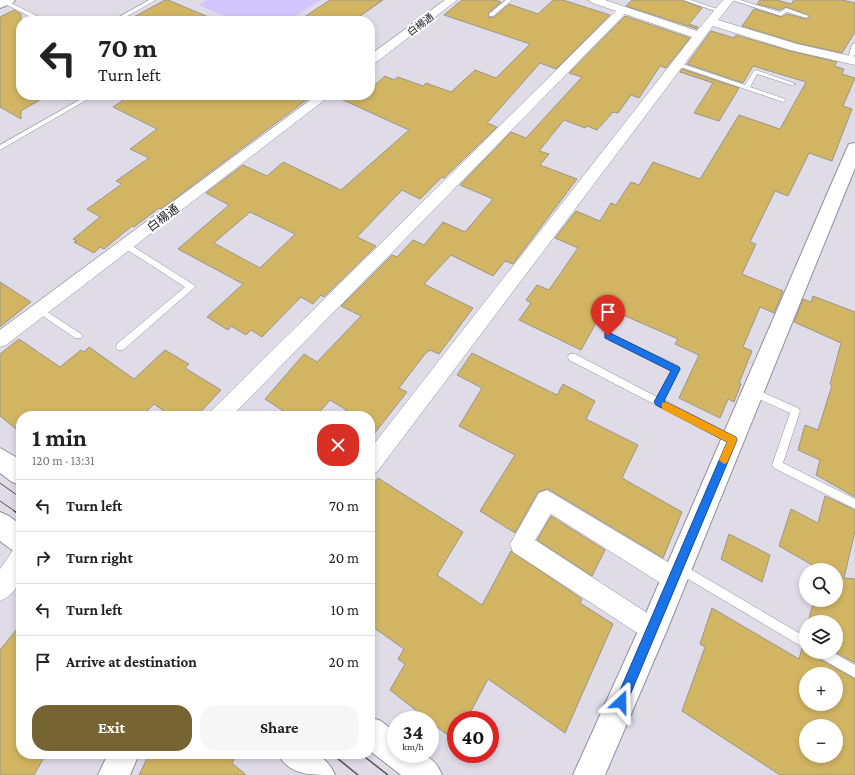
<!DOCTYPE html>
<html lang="en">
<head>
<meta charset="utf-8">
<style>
	body { margin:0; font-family:"Crimson Pro","Noto Sans JP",serif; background:#f6f6f6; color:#222; height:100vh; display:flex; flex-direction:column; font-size:15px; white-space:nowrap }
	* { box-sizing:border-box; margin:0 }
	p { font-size:13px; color:#767676 }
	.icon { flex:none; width:22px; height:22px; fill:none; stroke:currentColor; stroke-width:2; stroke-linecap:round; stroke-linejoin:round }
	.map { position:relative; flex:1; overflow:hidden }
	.side { position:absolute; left:16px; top:411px; width:359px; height:348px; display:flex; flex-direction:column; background:#fff; border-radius:16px; box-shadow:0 2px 6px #0003 }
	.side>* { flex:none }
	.banner { position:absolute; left:16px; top:16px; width:359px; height:84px; border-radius:16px; box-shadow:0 2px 6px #0003; background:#fff; color:#222; overflow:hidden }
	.tools { position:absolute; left:799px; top:563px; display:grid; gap:8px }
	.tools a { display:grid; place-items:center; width:44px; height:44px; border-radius:50%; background:#fff; box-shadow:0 2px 6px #0003; font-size:20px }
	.speed { position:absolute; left:387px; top:711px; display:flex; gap:8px; font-size:20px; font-weight:700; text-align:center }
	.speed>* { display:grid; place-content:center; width:52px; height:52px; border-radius:50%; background:#fff; box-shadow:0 2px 6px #0003; line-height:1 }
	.speed small { font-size:10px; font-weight:400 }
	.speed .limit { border:6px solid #d22; background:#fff; color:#111 }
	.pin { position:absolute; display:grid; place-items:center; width:34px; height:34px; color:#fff; margin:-41px -17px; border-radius:50% 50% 50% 0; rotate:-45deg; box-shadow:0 0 4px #0007 }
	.pin .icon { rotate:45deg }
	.me { position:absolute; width:44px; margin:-22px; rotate:23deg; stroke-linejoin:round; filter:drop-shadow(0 0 3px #0008) }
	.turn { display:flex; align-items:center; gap:14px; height:84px; padding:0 16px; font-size:18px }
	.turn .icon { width:52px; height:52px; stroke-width:2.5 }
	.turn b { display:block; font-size:28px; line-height:34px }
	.round { display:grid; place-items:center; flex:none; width:42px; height:42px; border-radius:16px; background:#f6f6f6 }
	.summary { display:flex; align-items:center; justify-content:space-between; height:68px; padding:0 16px }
	h1 { font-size:24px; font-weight:700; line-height:30px }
	.primary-button { display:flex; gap:8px; margin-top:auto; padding:8px 16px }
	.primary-button a { flex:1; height:46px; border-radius:16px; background:#766533; color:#fff; font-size:16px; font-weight:700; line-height:46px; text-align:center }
	.primary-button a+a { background:#f6f6f6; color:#222 }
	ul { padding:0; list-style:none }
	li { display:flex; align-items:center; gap:12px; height:52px; padding:0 16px; border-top:1px solid #e0e0e0 }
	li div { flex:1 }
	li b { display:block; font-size:15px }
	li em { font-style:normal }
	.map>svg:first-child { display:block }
</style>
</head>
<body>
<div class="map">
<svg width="855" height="775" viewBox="0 0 855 775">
	<rect width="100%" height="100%" fill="#dfdce8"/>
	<path fill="#d2c5fd" d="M207,0H321L287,21H237L198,5Z"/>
	<path fill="#d2b563" stroke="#9a968b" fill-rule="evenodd" d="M165,0H168L218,21H132L130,19Z
		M330,0H383L353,21H298Z
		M462,0H495L501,2L488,13L489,18L494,17L509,4L538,14L553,0H563L610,15L556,69L540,63L487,123L497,127L444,178L442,177L420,199L402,190L357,237L376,246L324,297L321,295L313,304L301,297L262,337L251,330L246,335L231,326L228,330L207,317L243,284L178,249L229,205L206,193L243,165L267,176L283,162L341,190L409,130L332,95H370V89L385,76L394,80L398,77L423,86L426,83L451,92L475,70L496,78L530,44L444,15ZM250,212L295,234L260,268L214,243Z
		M632,0H682L702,8L689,24L698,27L697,29L626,6Z
		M760,0H777L791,4L794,0H842L855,3V32L842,53L797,43L742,26L754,9L781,17L787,14L806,19L810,16L786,7L780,10L757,4Z
		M14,10L21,14V95H48L21,111V119L0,107V17Z
		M625,16L690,38L666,68L660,66L639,98L631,95L618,113L613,112L597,130L587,126L585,128L564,120L539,151L549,154L540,165L577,179L513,264L505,261L493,276L451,255L424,284L473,308L439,354L430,350L425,354L399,388L407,392L370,439V416H356L330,400L316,416H291L265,399L304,354L317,362L361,316L341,306L392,255L397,257L413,240L424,245L443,222L465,232L493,199L460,185L511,132L526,138L582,77L569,73Z
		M711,31L734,38L736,35L790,51L837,62L834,66L844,69L842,74L855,78L843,106L852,109L832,161L809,153L788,196L775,191L750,242L756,244L742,274L783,291L774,313L760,307L743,347L752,351L739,383L741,384L734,402L728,399L720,418L679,398L699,355L675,344L678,339L607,308L606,310L604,309L581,350L519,320L531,303L526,300L537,285L549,290L578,248L555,238L576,211L600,221L611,203L616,205L631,182L639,185L653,162L700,179L739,115L780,129L806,82L753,66L743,83L687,64Z
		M682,69L739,88L719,121L694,113L713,83L680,72Z
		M131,95H313L161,209L159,208L134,227L132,226L104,249L100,247L94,253L74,242L77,241L73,239L100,217L87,209L122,184L116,181L149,158L130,149L157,129L113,107Z
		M0,282L31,302L0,327Z
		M813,296L855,312V497L816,475L820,460L798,450L805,425L818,430L832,385L830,384L841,343L794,322L803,299L811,302Z
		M19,339L60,367L81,350L84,352L89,347L134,379L165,350L189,364L185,368L221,390L197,416H171L154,404L142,416H21V433L0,416V354Z
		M472,353L557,395L563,384L595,401L586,419L638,445L622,478L682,512L663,558L548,489L538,492L515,533L480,511L515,455L459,426L482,388L457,375Z
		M378,478L463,532L437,575L482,605L511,551L582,599L580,603L613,624L565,733L488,679L469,715L464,711L459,720H456V726L450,737L390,690L405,664L398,659L404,649L370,625V488Z
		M825,496L855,510V531L844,578L855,579V663L835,652L836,622H808L814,600H836V570H821L779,546L791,509L818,523Z
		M551,516L605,550L592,576L537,540Z
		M729,534L770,555L762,582L721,559Z
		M712,608L799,659L802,648L806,652H814L816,657L855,679V775H780L682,711L705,647L700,644ZM806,674H836V704H806ZM806,726H836V756H806Z
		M21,624V754H46L34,775H0V650Z
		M149,754H237L232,763L246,775H139Z"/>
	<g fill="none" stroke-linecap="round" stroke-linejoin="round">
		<defs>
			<path id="service" d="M5,0L45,20L46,21H39L3,3V1Z
				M149,0H156L124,18L131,21H123L117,18Z
				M506,0H512L493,16H489V14Z
				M683,0H691L723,11L718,12Z
				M732,0H740L780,12L786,8L809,16L806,18L787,12L781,16Z
				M855,43V54L853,60L848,61L847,60L852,45Z
				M677,62L745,85L754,71L756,70L796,84L791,85L757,74L750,87L785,99L786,100L783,102L675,65L674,64Z
				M88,95H95L0,150V145Z
				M126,242L194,285L195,287L123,350H117L116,347L117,344L185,287L123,247V243Z
				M40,307L81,334L82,336L81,338H75L37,312L36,310L37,308Z
				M608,333L679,366L680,369L664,400L735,437L737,440L735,443L732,444L729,443L569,360L568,357L569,354H575L657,397L671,371L605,338L604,336L605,334Z
				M753,388L798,408L800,411L783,463L855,499V509L774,468L772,465L790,413L750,395L748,392L750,389Z
				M680,563L806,637V649L676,572L675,568L676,564Z
				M815,652H832L855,665V678L817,656Z"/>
			<path id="minor" d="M445,0H457L374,64L370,65V55Z
				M589,0H605L697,31L723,0H734L718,20L797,44L855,57V65L790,50L713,26L377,472L370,475V449L692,37L625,14L232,416H209L212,410L616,11L590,2Z
				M317,95H331L6,345L0,347V330Z
				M547,490L681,570L684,578L681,586L673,589L665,586L551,514L535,540L661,622L665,630L661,638L653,642L645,638L513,552L510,544L539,493Z
				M21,547C21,568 24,591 0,601V569L13,550Z"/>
			<path id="tertiary" d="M0,0H15L13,3L0,8Z
				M855,143V168L667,630L605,775H573L643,620L847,148L849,144Z
				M108,754H139L130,775H98Z"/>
			<path id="primary" d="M0,448L21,460V485L12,482L0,473Z
				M0,512L9,516L21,525V554L12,550L0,541Z
				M370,717L381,721L396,733V754C419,754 432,751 442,775H401L370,751Z
				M278,754C303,754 323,747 335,775C309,775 289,775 278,754Z"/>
		</defs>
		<use href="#service" stroke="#918f9a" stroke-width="1"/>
		<use href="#minor" stroke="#918f9a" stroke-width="1"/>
		<use href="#tertiary" stroke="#918f9a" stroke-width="2"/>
		<use href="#primary" stroke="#918f9a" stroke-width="2"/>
		<use href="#service" fill="#fff" fill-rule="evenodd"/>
		<use href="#minor" fill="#fff" fill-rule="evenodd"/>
		<use href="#tertiary" fill="#fff" fill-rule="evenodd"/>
		<use href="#primary" fill="#fff" fill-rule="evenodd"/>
		<path stroke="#525157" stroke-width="1" d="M0,483L21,498
			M0,501L16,512"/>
		<path stroke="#525157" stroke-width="1.5" d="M14,511L21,516
			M332,754L358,775
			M361,754L388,775"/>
	</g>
	<path fill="#1a73e8" stroke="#114b97" d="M608,332L679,367L680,369L664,401L736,437L737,440L625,707L621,708L617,707L615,702L727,442L656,405L654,402L671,371L605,338V333Z"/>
	<path fill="#f59e0b" d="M666,402L736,437L737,440L727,463L724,464L719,460L727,442L662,409V403Z"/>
	<g text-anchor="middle" stroke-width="4" stroke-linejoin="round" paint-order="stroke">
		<g font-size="10" fill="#212024" stroke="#fff">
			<text transform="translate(420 24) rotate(-37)" y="4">白楊通</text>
		</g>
		<g font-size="12" fill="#212024" stroke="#fff">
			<text transform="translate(163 218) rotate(-37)" y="4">白楊通</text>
		</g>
	</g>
</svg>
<div class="tools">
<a><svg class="icon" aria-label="search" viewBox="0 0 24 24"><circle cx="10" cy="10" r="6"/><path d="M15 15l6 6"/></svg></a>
<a><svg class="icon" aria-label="layers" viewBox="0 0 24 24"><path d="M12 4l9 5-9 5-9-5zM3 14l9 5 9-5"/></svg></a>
<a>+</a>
<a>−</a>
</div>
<div class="speed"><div>34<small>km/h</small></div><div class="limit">40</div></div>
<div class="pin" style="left:608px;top:336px;background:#d93025"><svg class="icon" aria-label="arrive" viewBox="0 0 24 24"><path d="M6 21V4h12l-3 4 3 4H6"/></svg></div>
<svg class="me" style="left:621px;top:702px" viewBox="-20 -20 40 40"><path d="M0-17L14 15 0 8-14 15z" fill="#1a73e8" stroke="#fff" stroke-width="4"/></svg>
<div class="banner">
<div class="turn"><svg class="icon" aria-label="left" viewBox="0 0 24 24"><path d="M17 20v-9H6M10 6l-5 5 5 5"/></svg><div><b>70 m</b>Turn left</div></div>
</div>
<section class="side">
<div class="summary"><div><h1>1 min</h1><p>120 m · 13:31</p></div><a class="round" style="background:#d93025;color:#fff"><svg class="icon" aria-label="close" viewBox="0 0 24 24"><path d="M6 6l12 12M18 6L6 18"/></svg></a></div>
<ul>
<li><svg class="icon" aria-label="left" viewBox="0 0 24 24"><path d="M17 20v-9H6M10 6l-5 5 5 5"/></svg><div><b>Turn left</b></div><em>70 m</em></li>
<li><svg class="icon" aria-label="right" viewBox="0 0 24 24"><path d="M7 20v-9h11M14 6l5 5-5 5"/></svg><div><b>Turn right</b></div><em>20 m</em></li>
<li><svg class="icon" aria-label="left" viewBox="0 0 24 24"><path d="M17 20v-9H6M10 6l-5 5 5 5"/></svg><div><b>Turn left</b></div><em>10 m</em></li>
<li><svg class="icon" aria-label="arrive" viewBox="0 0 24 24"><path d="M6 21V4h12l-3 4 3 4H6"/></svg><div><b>Arrive at destination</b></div><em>20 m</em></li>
</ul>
<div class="primary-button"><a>Exit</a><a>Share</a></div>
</section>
</div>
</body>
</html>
